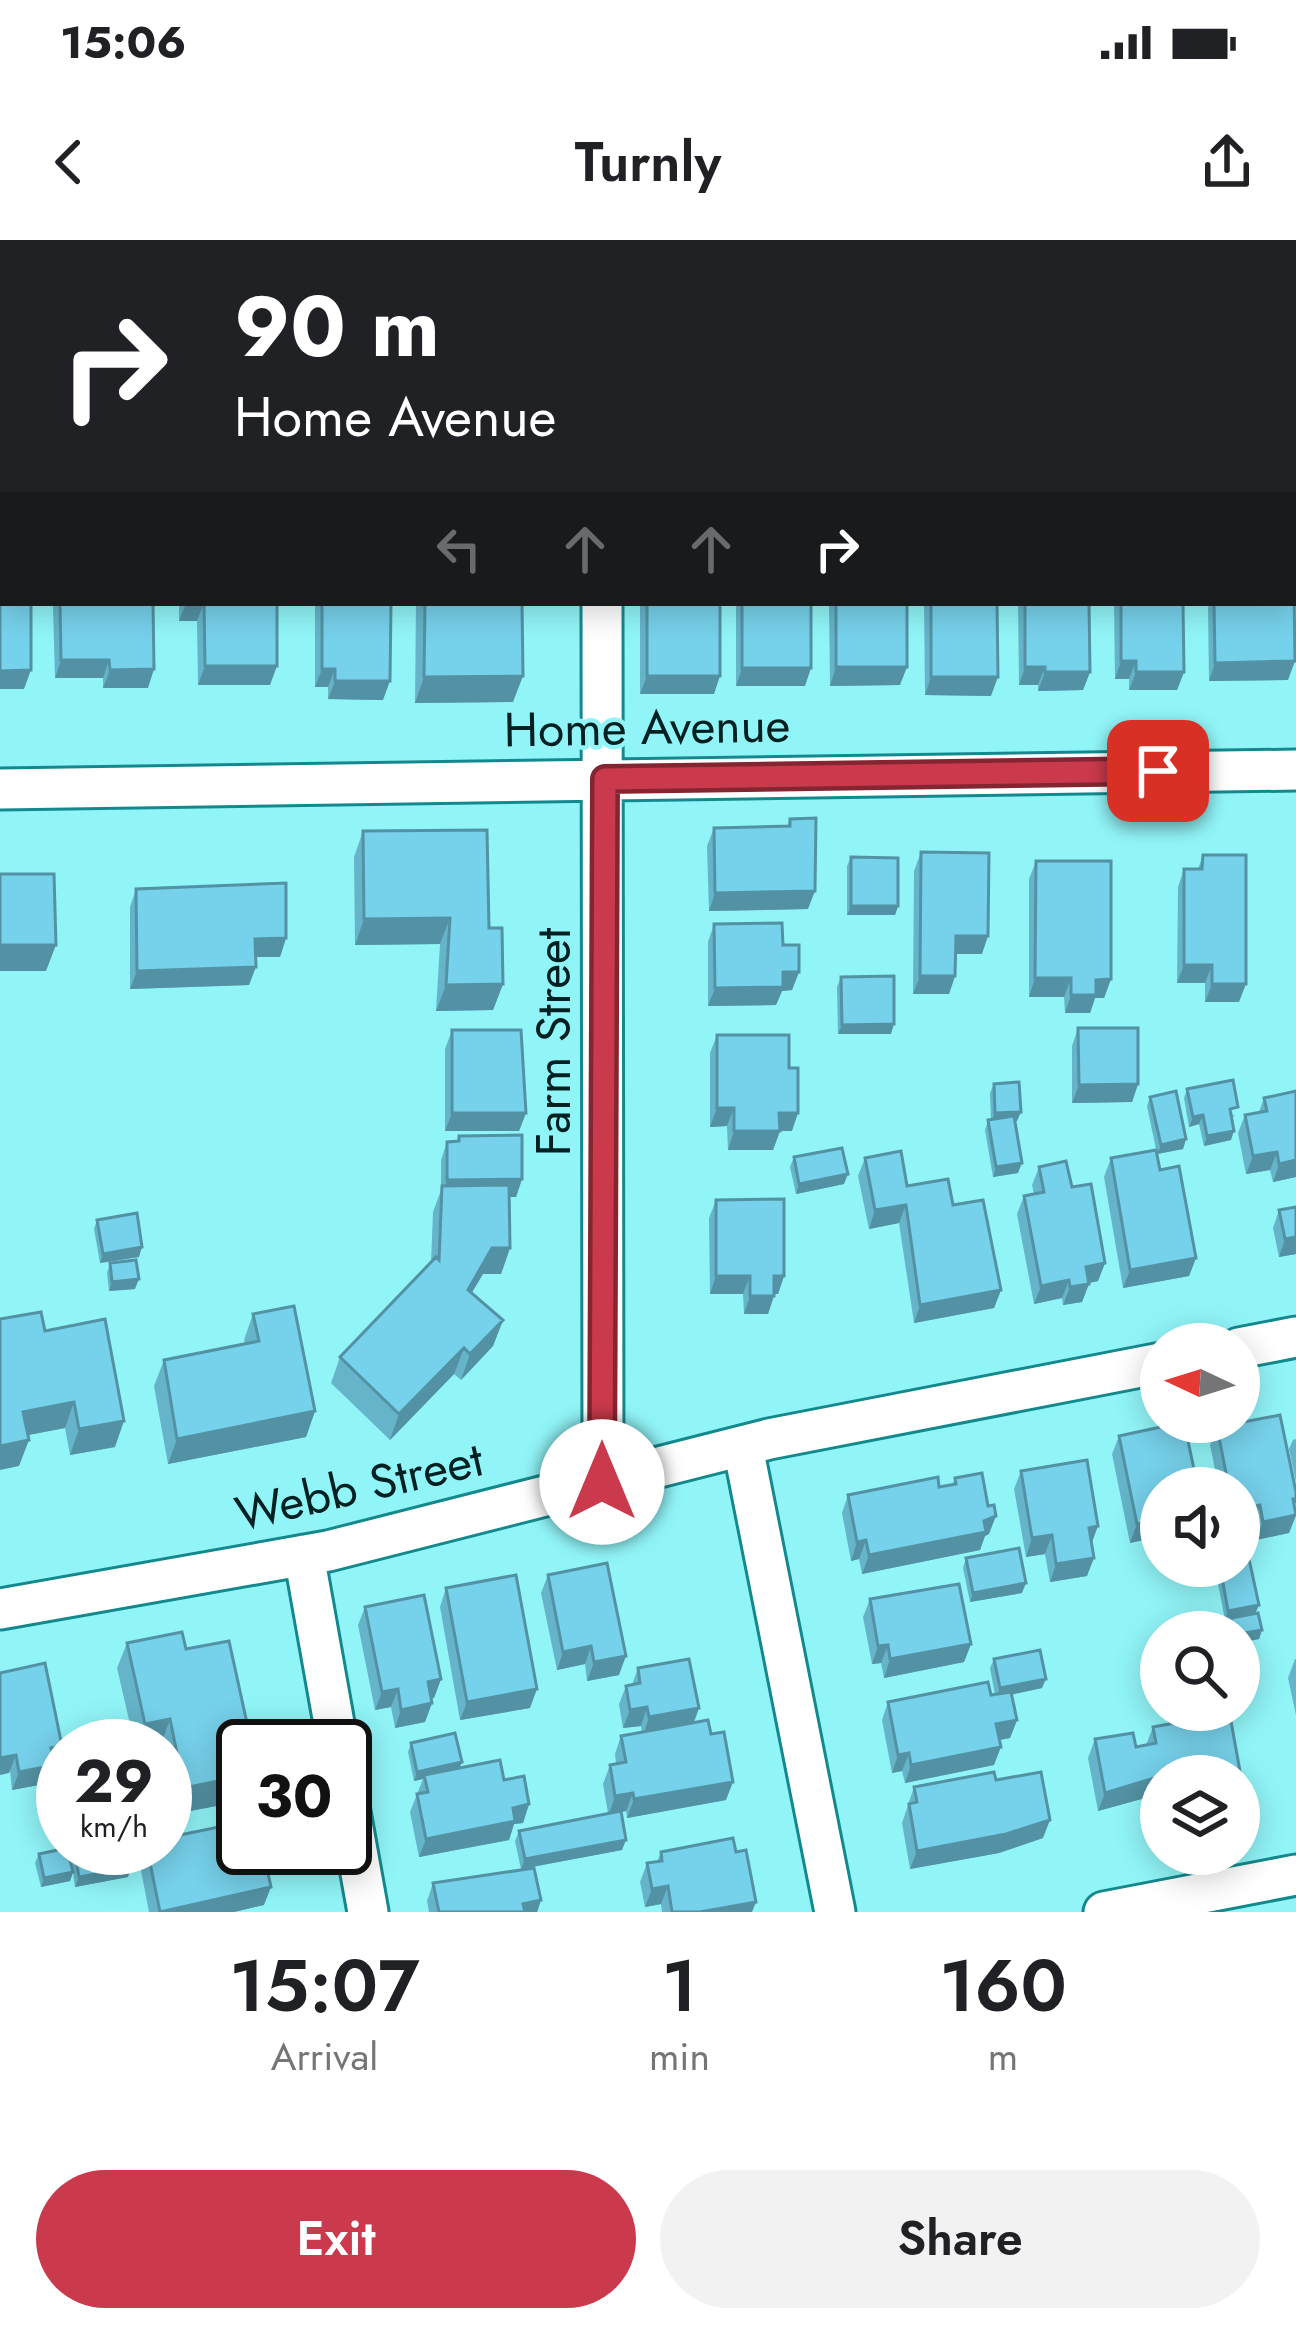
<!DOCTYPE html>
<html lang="en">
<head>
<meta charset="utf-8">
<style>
	body { margin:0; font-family:Jost,sans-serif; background:#f2f2f2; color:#202124; height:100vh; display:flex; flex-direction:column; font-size:45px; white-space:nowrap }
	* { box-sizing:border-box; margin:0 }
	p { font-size:39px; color:#757577 }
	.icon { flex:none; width:66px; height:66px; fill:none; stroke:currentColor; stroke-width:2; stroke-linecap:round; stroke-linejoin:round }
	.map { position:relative; height:1672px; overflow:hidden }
	.side { display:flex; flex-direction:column; background:#fff; flex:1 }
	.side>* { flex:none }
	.top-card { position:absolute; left:0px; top:0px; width:1296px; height:366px; box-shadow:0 6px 30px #0003; background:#202124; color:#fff; overflow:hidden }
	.needle { width:78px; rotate:274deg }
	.fabs { position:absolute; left:1140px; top:1083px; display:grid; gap:24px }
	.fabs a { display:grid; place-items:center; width:120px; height:120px; border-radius:50%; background:#fff; box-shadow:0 6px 30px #0003; font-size:60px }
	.speed { position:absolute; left:36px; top:1479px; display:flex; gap:24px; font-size:60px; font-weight:700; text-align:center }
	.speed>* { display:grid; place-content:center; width:156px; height:156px; border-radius:50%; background:#fff; box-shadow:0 6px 30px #0003; line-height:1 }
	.speed small { font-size:30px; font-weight:400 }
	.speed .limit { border:6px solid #111; border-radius:18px; background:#fff; color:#111 }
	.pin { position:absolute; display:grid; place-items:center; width:102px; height:102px; color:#fff; margin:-51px; border-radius:24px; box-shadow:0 6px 18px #0006 }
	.me { position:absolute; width:132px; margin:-66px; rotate:0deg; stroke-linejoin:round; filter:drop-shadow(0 0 9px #0008) }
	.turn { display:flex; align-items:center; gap:42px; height:252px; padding:0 36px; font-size:54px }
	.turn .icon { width:156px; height:156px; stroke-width:2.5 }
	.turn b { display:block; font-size:84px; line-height:102px }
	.lanes { display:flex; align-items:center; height:114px; padding:0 36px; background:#0003; justify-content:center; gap:60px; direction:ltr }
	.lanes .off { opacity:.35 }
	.eta { display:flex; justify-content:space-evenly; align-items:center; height:204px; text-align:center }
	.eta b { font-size:72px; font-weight:600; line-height:84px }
	.action { display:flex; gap:24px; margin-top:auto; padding:24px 36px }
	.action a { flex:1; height:138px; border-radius:72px; background:#ca3a4c; color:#fff; font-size:48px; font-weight:600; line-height:138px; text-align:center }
	.action a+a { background:#f2f2f2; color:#202124 }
	.status { display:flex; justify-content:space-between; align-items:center; height:84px; padding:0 60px; background:#fff; direction:ltr }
	.status svg { height:33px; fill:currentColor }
	header { display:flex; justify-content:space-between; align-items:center; height:156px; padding:0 36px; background:#fff; font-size:54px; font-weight:600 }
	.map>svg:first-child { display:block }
</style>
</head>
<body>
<div class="status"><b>15:06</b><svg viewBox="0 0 49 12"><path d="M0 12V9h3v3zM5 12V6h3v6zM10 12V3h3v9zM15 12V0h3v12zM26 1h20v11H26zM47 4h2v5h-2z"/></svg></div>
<header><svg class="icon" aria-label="back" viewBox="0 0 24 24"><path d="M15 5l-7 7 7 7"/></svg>Turnly<svg class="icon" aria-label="share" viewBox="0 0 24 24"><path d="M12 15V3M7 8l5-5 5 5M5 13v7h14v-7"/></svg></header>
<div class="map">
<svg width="1296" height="1672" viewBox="0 0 1296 1672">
	<rect width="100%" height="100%" fill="#91f5f8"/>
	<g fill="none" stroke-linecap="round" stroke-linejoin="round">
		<defs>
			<path id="minor" d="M595,0V3
				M602,363L603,1242
				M0,549L1296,530
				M1239,1108L1296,1097
				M743,1207L835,1672
				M304,1315L338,1506
				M0,1369L328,1311L769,1199L1161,1123
				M345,1544L368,1672
				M1104,1672L1296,1635"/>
		</defs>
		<use href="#minor" stroke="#14898d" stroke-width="45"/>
		<use href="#minor" stroke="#fff" stroke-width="39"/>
	</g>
	<path fill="#65b4c9" d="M55,363H153L148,448H103V438H55L53,367Z
		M179,363H277L270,445H198L197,381H179Z
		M315,363H391L383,460L328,459V447H315Z
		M416,363H522L513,462L415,463Z
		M640,363H720L714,454H640Z
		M736,363H811L805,446H736Z
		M829,363H907L900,445L830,446Z
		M924,363H997L991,456L925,455Z
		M1018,363H1089L1090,432L1083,450L1038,451V445H1019Z
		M1114,363H1183L1184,432L1177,450H1129V439H1115Z
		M1209,363H1293L1288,440L1209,441L1208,368Z
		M790,579L808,669L709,671L707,606L714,588L787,586Z
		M363,591L489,688L503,744L493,770L436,771L440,704L355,705L354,617Z
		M921,612L982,714H955V736L949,754H913L914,631Z
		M1203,615L1239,762H1205V743H1177L1178,647L1184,629H1198Z
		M851,617L898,666L895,675H847V626Z
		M1036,621L1111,739L1104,758H1095L1090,773H1065L1064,757H1029V639Z
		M136,649L286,698L280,717H256L249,745L130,749V667Z
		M714,684L783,705L799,732L792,750L782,751L776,765L708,766V702Z
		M841,737L891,794H838L837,747Z
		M1078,788L1138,844L1132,862L1072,863V806Z
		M452,790L526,873L519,891H445V809Z
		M717,795L789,828L792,891H780L773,910H728L727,886L710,887V813Z
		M994,844L1017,881H1015L1018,933L993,937L985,890L988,880H991L990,853Z
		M1187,849L1235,876L1231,877V900L1204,906L1199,884L1189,887L1184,858Z
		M1150,857L1186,899L1183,909L1157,914L1147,866Z
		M1264,858L1296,937L1273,942L1270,930L1246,934L1238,893L1245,875L1259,872Z
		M459,896L522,939L516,957H510V1008L501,1034H483L471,1053L503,1080L493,1106L461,1140L454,1134L390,1200L331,1143L340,1117L431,1023L433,972L441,950V920L447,902L457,901Z
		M794,917L844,944L796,954L790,927Z
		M865,918L907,946L953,965L1001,1050L994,1068L914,1083L899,983L869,989L858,936Z
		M1111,918L1160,930L1196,1018L1189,1036L1123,1048L1104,937Z
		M1039,927L1072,947L1105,1023L1098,1041L1089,1043L1082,1062L1063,1065L1062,1058L1034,1064L1017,974L1024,956L1034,954L1032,945Z
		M716,960L784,1036L778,1054H774L768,1074H744L743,1054H710L709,978Z
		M1296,967V1014L1279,1017L1273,988L1279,970Z
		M97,980L139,1017L100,1023L94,989Z
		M110,1023L135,1049L109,1051L107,1033Z
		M253,1074L315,1171L306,1197L168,1224L154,1146L164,1120L245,1104L244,1100Z
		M45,1091L115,1207L70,1215L65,1188L28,1195L19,1226Z
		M1217,1187L1294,1266L1296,1275L1289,1293L1256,1300L1253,1284L1239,1286V1248H1219L1210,1205Z
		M1119,1196L1161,1248V1296L1130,1303L1112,1214Z
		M1296,1199V1242L1289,1209L1293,1200Z
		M1021,1231L1092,1303L1087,1336L1050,1342L1045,1314L1026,1317L1014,1249Z
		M955,1238L989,1294L985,1296L980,1310L862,1334L859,1319L851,1321L842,1273L848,1255L939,1247L952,1245Z
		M966,1318L1022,1353L970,1362L963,1328Z
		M1219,1326L1256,1373L1262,1390L1259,1399L1239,1403V1392H1228V1388L1231,1379L1225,1380L1216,1334Z
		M548,1335L619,1435L587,1441L585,1424L557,1430L541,1353Z
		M446,1348L530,1468L460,1480L440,1367Z
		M870,1359L971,1404L964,1422L884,1438L881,1423L872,1424L863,1377Z
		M365,1367L441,1439L434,1458H431L432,1463L425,1482L395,1488L391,1467L375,1470L358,1385Z
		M127,1403L186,1409L243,1506V1561L174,1574L165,1526V1506H135L117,1428Z
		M994,1419L1042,1448L1012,1454L1017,1480L1010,1498L999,1500L994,1525L905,1543L902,1531L892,1533L882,1480L888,1462L995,1455L990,1428Z
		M1295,1419H1296V1475L1288,1438Z
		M638,1428L699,1468L694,1483L726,1560L627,1578L626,1571L621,1572L622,1610L521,1629L515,1601L519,1591L608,1573L603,1544L610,1525L616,1524L615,1514L621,1496L642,1492L641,1486L623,1488L619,1464L626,1446L632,1445Z
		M0,1433L62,1506L49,1543L12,1550Z
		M1184,1470H1229L1243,1548L1239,1560V1536H1161V1580L1156,1555L1098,1571L1088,1518L1095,1499L1136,1507L1146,1505L1153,1487L1186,1481Z
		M411,1503L459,1528L504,1540L529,1564L523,1583L514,1584L509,1600L419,1617L410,1572L423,1539L414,1541L408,1512Z
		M996,1540L1043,1598L999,1613L910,1629L902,1583L914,1547Z
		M70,1608H127L128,1637L75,1647L73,1632L70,1641L41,1647L35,1623L39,1614L72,1627Z
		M143,1608H165L258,1626L264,1665L234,1672H149L139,1620Z
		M661,1612H736L752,1672H662L661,1664L645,1667L640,1642L647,1623L657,1622Z
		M433,1643L541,1660L537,1672H429L427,1661Z"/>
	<path fill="#5392a4" d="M0,138H3V156H0Z
		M1293,153H1296V171H1293Z
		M186,363H204L197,381H179Z
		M61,420H109L103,438H55Z
		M1121,421H1136L1129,439H1115Z
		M1295,421L1288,440L1209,441L1215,423Z
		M205,426H277L270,445H198Z
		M836,427H907L900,445L830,446Z
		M1025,427H1045L1038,445H1019Z
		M742,428H811L805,446H736Z
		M154,429L148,448H103L110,430Z
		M322,429H335L328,447H315Z
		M31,430L24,449H0V431Z
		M1045,432H1090L1083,450L1038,451Z
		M1136,432H1184L1177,450H1129Z
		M523,436L513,462L415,463L424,437Z
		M647,436H720L714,454H640Z
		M931,437H998L991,456L925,455Z
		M335,441H390L383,460L328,459Z
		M815,651L808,669L709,671L715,653Z
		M851,666H898L895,675H847Z
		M450,678L440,704L355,705L364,679Z
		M956,696H988L982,714H949Z
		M286,698L280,717H249L255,699Z
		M0,705H56L46,731H0Z
		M1184,725H1212L1205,743H1177Z
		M256,727L249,745L130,749L137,731Z
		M783,732H799L792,750L782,751L776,765L708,766L715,748Z
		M920,736H955L949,754H913Z
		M1035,738H1071L1064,757H1029Z
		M1111,739L1104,758H1095L1090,773H1065L1071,755L1096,740Z
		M503,744L493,770L436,771L446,745Z
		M1212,744H1246L1239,762H1205Z
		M894,784L891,794H838L842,785Z
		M1138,844L1132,862L1072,863L1079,845Z
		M717,868H734L727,886L710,887Z
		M1021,872L1017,881L991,882L995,873Z
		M452,873H526L519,891H445Z
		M779,873H798L792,891H773Z
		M1203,875L1199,884L1189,887L1193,877Z
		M734,891H780L773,910H728Z
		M1234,891L1231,900L1204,906L1207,896Z
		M1186,899L1183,909L1157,914L1161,905Z
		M1277,912L1270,930L1246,934L1253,916Z
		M1296,920V937L1273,942L1279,924Z
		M1022,923L1018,933L993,937L996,927Z
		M848,934L844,944L796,954L799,944Z
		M522,939L516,957L441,958L447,940Z
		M906,965L899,983L869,989L875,970Z
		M1296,997V1014L1279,1017L1285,999Z
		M142,1007L139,1017L100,1023L103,1014Z
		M492,1008H510L501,1034H483L458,1076L468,1050Z
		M1196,1018L1189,1036L1123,1048L1130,1030Z
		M1105,1023L1098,1041L1079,1045L1086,1027Z
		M716,1036H750L743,1054H710Z
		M774,1036H784L778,1054H767Z
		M139,1039L135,1049L109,1051L112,1042Z
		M1069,1040L1062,1058L1034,1064L1041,1046Z
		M1089,1044L1082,1062L1063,1065L1070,1047Z
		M1001,1050L994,1068L914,1083L920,1065Z
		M750,1056H774L768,1074H744Z
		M503,1080L493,1106L461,1140L470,1114Z
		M464,1108L454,1134L390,1200L399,1174Z
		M74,1162L65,1188L13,1198L23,1172Z
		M315,1171L306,1197L168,1224L177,1199Z
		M124,1181L115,1207L70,1215L79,1189Z
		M29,1200L19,1226L0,1230V1206Z
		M1293,1259H1296V1262L1291,1276L1296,1275L1289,1293L1256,1300L1263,1282Z
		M1260,1265L1253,1284L1239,1286V1269Z
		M996,1276L989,1294L985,1296L980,1310L862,1334L869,1315Z
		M1161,1280V1296L1130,1303L1137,1284Z
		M1098,1286L1091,1305L1089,1288Z
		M1052,1295L1045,1314L1026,1317L1032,1298Z
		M866,1300L859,1319L851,1321L857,1302Z
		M1094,1318L1087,1336L1050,1342L1056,1324Z
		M1026,1343L1022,1353L970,1362L973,1353Z
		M1259,1365L1255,1374L1225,1380L1228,1371Z
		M1262,1390L1259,1399L1239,1403V1394Z
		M971,1404L964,1422L884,1438L890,1419Z
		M888,1405L881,1423L872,1424L878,1406Z
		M591,1406L585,1424L557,1430L563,1412Z
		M626,1416L619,1435L587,1441L594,1422Z
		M441,1439L434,1458L421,1461L428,1442Z
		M1046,1439L1042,1448L996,1458L1000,1448Z
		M398,1449L391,1467L375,1470L382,1452Z
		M537,1449L530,1468L460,1480L467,1462Z
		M432,1463L425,1482L395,1488L401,1470Z
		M647,1467L641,1486L623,1488L630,1470Z
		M699,1468L692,1486L643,1496L649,1477Z
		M170,1479L161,1505L137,1506L145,1484Z
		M1017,1480L1010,1498L989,1502L996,1484Z
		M62,1506L55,1524L51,1508Z
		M1001,1507L994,1525L905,1543L911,1525Z
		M909,1513L902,1531L892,1533L898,1515Z
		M16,1515L9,1533L0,1535V1518Z
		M462,1522L458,1532L424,1535L423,1539L414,1541L417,1532Z
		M55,1525L49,1543L12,1550L19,1532Z
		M243,1536V1561L174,1574L184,1548Z
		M1161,1537L1156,1555L1098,1571L1105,1553Z
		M733,1542L726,1560L627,1578L634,1559Z
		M633,1553L626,1571L609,1574L615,1556Z
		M529,1564L523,1583L514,1584L509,1600L419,1617L426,1599L513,1568Z
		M1050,1580L1043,1598L999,1613L910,1629L917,1611Z
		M626,1600L622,1610L521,1629L525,1619Z
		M131,1628L128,1637L75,1647L79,1637Z
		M73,1632L70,1641L41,1647L44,1638Z
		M668,1646L661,1664L645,1667L652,1649Z
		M271,1647L264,1665L234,1672H162Z
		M541,1660L537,1672H520L523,1664Z
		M756,1662L752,1672H700Z"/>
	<path fill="#76d1ea" stroke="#5392a4" stroke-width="3" d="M1293,6H1296V153H1293Z
		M0,47H3V138H0Z
		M1293,186H1296V235H1293Z
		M1293,238H1296V286H1293Z
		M0,331H3V363H31V430L0,431Z
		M1294,348L1295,421L1215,423L1214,363H1293Z
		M60,363H153L154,429L110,430L109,420H61Z
		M186,363H277V426H205L204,363Z
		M322,363H391L390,441H335V429H322Z
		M425,363H522L523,436L424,437Z
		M647,363H720V436H647Z
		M742,363H811V428H742Z
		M836,363H907V427H836Z
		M931,363H997L998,437H931Z
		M1025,363H1089L1090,432H1045V427H1025Z
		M1121,363H1183L1184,432H1136V421H1121Z
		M816,578L815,651L715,653L714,588L790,586V579Z
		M487,590L489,688H502L503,744L446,745L450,678L364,679L363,591Z
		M921,612L989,613L988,696H956L955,736H920Z
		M1203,615H1246V744H1212V725H1184V629H1202Z
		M851,617L898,618V666H851Z
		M1036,621H1111V739L1096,740V755H1071V738H1035Z
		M0,634H54L56,705H0Z
		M286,643V698L255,699L256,727L137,731L136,649Z
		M782,683L783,705H799V732H783V747L715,748L714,684Z
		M894,736V784L842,785L841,737Z
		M1078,788H1138V844L1079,845Z
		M452,790H521L526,873H452Z
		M717,795H789V828H798V873H779L780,891H734V868H717Z
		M1233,840L1238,867L1230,869L1234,891L1207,896L1203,875L1193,877L1187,849Z
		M1019,842L1021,872L995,873L994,844Z
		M1176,851L1186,899L1161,905L1150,857Z
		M1296,851V920L1279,924L1277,912L1253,916L1245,875L1267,871L1264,858Z
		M1014,876L1022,923L996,927L988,880Z
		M522,895V939L447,940V902L459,901V896Z
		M842,908L848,934L799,944L794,917Z
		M1156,910L1160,930L1179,926L1196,1018L1130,1030L1111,918Z
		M901,911L907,946L948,939L953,965L983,960L1001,1050L920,1065L906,965L875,970L865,918Z
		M1066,921L1072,947L1091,944L1105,1023L1086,1027L1089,1044L1070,1047L1069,1040L1041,1046L1024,956L1044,952L1039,927Z
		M509,945L510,1008H492L468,1050L503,1080L470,1114L464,1108L399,1174L340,1117L436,1017L439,1020L442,946Z
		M784,959V1036H774V1056H750V1036H716V960Z
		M1296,967V997L1285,999L1279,970Z
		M137,973L142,1007L103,1014L97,980Z
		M136,1020L139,1039L112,1042L110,1023Z
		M294,1066L315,1171L177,1199L164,1120L259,1101L253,1074Z
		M41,1072L45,1091L105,1079L124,1181L79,1189L74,1162L23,1172L29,1200L0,1206V1079Z
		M1280,1175L1296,1252V1259H1293L1296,1275L1263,1282L1260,1265L1239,1269V1248H1229L1217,1187Z
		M1184,1182L1198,1248H1161V1280L1137,1284L1119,1196Z
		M1087,1220L1098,1286L1089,1288L1094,1318L1056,1324L1052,1295L1032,1298L1021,1231Z
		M982,1233L988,1266L994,1265L996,1276L984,1281L986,1292L869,1315L866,1300L857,1302L848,1255L938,1237L939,1247L956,1244L955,1238Z
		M1019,1308L1026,1343L973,1353L966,1318Z
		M1249,1319L1259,1365L1228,1371L1220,1326H1239V1321Z
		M607,1323L626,1416L594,1422L591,1406L563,1412L548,1335Z
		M516,1335L537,1449L467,1462L446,1348Z
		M959,1344L971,1404L890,1419L888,1405L878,1406L870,1359Z
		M424,1355L441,1439L428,1442L432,1463L401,1470L398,1449L382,1452L365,1367Z
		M1258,1373L1262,1390L1239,1394V1392H1234L1231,1378Z
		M182,1392L186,1409L229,1401L252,1506H243V1536L184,1548L170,1479L145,1484L127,1403Z
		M1040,1410L1046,1439L1000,1448L994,1419Z
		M689,1419L699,1468L649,1477L647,1467L630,1470L626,1446L640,1443L638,1428Z
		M45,1423L62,1506L51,1508L55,1525L19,1532L16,1515L0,1518V1433Z
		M988,1442L991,1455L1011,1452L1017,1480L996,1484L1001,1507L911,1525L909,1513L898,1515L888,1462Z
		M1194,1470H1229L1243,1548L1239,1549V1536H1161L1105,1553L1095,1499L1133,1493L1136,1507L1156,1503L1153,1487L1196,1479Z
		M708,1480L711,1494L724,1492L733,1542L634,1559L633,1553L615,1556L610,1525L626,1522L621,1496Z
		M455,1493L462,1522L417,1532L411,1503Z
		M500,1520L504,1540L524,1536L529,1564L513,1568L515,1581L426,1599L417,1554L428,1552L424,1535Z
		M994,1532L996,1540L1041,1532L1050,1580L1006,1594L917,1611L909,1564L917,1562L914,1547Z
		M621,1571L626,1600L525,1619L519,1591Z
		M243,1582V1608H254L258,1626L266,1624L271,1647L160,1672L147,1608H165V1598Z
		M733,1598L736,1612L746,1610L756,1662L700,1672H672L668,1646L652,1649L647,1623L662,1621L661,1612Z
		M67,1608L73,1632L44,1638L39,1614Z
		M74,1608H127L131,1628L79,1637Z
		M534,1628L541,1660L523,1664L525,1672H439L433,1643Z"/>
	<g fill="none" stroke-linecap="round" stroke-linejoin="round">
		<defs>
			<path id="route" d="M602,1242L605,539L1158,531"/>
		</defs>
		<use href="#route" stroke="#832631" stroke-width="30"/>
		<use href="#route" stroke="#ca3a4c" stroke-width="21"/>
	</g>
	<g text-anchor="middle" stroke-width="9" stroke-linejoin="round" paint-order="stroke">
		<g font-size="48" fill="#002021" stroke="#91f5f8">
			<text transform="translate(647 487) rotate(-1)" y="17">Home Avenue</text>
			<text transform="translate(553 802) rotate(-90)" y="17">Farm Street</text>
			<text transform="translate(359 1246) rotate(-13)" y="17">Webb Street</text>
		</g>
	</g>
</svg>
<div class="fabs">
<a><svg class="needle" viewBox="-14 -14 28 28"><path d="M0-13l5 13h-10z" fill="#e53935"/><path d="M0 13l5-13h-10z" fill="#757577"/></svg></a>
<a><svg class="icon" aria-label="sound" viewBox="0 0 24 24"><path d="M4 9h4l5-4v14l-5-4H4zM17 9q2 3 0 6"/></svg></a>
<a><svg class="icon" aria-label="search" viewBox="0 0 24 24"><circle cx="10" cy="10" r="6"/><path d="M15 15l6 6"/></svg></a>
<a><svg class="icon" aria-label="layers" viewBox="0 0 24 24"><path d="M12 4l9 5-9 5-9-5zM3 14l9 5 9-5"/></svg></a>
</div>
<div class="speed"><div>29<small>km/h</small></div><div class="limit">30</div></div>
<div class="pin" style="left:1158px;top:531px;background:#d93025"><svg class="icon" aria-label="arrive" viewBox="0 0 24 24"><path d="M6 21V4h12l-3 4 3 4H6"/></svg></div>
<svg class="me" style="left:602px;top:1242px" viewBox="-20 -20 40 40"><circle r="19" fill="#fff"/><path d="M0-13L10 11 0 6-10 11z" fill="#ca3a4c"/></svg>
<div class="top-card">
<div class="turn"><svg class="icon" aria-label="right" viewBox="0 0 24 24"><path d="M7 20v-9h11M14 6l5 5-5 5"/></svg><div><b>90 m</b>Home Avenue</div></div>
<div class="lanes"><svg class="icon off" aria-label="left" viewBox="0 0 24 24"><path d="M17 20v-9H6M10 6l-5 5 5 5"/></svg><svg class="icon off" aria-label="ahead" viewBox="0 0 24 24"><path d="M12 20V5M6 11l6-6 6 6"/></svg><svg class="icon off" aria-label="ahead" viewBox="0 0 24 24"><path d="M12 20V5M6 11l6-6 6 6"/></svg><svg class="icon" aria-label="right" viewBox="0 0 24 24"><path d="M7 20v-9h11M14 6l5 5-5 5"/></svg></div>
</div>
</div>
<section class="side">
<div class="eta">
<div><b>15:07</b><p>Arrival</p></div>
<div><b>1</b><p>min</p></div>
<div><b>160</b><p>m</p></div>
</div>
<div class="action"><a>Exit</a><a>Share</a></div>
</section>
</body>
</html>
